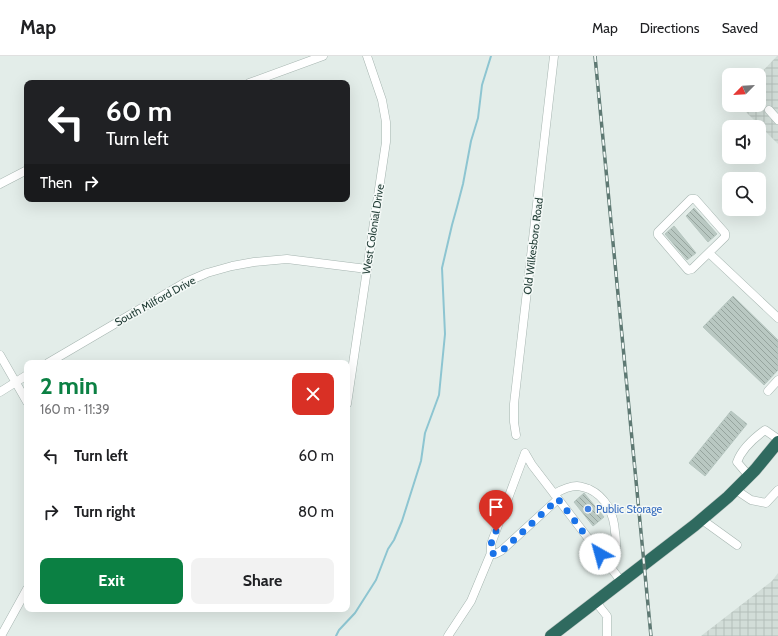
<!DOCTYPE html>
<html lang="en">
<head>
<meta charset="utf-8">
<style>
	body { margin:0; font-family:Cabin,sans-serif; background:#f2f2f2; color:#202124; height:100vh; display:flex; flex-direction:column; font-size:15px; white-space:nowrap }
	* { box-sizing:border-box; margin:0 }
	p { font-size:13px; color:#757577 }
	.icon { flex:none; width:22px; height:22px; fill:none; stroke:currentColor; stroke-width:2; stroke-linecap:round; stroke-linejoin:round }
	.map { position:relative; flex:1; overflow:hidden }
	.details { position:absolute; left:24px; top:304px; width:326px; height:252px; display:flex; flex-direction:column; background:#fff; border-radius:8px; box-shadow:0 4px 16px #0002 }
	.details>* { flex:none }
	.top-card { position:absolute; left:24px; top:24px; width:326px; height:122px; border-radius:8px; box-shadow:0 4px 16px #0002; background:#202124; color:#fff; overflow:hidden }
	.needle { width:26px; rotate:246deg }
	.buttons { position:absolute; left:722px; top:12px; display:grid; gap:8px }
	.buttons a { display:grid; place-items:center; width:44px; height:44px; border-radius:8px; background:#fff; box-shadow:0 4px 16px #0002; font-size:20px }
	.pin { position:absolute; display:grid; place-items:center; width:34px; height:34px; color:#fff; margin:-41px -17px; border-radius:50% 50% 50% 0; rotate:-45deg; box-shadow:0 0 4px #0007 }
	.pin .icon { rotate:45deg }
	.me { position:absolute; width:44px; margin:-22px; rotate:322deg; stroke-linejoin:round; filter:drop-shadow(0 0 3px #0008) }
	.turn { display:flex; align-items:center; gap:14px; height:84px; padding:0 16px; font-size:18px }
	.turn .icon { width:52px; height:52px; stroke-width:2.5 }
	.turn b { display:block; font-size:28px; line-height:34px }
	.then { display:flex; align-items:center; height:38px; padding:0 16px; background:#0003; gap:8px; font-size:15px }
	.round { display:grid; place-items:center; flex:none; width:42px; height:42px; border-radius:8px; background:#f2f2f2 }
	.head { display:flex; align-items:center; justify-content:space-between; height:68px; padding:0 16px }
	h1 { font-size:24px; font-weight:800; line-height:30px; color:#0b8043 }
	.primary-button { display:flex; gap:8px; margin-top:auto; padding:8px 16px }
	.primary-button a { flex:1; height:46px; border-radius:8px; background:#0b8043; color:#fff; font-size:16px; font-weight:800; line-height:46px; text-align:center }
	.primary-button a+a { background:#f2f2f2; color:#202124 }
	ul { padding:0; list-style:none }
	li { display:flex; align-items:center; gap:12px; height:56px; padding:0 16px }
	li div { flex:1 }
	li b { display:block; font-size:15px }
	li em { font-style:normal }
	header { display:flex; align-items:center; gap:24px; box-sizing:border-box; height:56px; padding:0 20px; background:#fff; border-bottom:1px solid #e0e0e0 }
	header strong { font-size:19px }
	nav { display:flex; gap:22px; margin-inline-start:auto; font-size:14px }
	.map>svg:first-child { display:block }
</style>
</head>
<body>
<header>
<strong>Map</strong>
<nav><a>Map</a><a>Directions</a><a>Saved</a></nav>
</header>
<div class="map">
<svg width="778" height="580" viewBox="0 0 778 580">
	<defs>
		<pattern id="industrial-grid" width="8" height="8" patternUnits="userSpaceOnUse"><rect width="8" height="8" fill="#d2ddd8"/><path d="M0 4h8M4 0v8" fill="none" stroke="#b4bfba"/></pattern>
		<pattern id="building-back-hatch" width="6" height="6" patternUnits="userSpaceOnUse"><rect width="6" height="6" fill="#b9c8c2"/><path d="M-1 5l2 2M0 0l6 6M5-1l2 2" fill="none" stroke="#96a49e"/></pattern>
	</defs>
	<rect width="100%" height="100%" fill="#e3ede9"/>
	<path fill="url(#industrial-grid)" d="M777,0H778V88L739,49H759V19Z
		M778,517V580H701L772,525Z"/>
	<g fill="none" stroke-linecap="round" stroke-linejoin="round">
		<path stroke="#8dc5d1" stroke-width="2" d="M336,580L339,574L355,557L376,524L388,493L394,484L402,465L421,405L425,377L439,339L445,278L442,212L452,169L457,151L463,128L471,85L478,62L482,29L491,0"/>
	</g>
	<path fill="url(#building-back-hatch)" stroke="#b6c6c0" d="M694,152L717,178L708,186L686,160Z
		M674,170L696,197L687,204L665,178Z
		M733,240L778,284V314L764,329L703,271Z
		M731,355L747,368L705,420L689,407Z
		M584,437L604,461L593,470L574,446Z"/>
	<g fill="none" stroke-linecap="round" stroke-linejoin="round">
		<defs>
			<path id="minor" d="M249,27L323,0
				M769,54L778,64
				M0,128L27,114
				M691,143H695L725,177V181L692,213L688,214L658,179V176Z
				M709,197L778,262
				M0,299L27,346
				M48,307L186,226L207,217L232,210L254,206L287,203L367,213
				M768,335L778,324
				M0,336L27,319
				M347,348L386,86V66L382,44L367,0
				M516,379L514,366V348L554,0
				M525,397L491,488V497L495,498L501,495L558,443
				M525,397L532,409L621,525
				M749,420L737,406C742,392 754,382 765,374L778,383
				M736,434L751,444L766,447L778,434
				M554,438C561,434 569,430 577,430C581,430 585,432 589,433C606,441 614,458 615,476C616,481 616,486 616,491C615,497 611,503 608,508
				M701,463L737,489
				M595,545L607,560V580
				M1,580L27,533
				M448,580L471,545L491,497"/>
			<path id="highway" d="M551,580L695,469L728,441L755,414L778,386"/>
		</defs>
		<use href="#minor" stroke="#a6b5b0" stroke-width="9"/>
		<use href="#highway" stroke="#c1c9c7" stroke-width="13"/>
		<use href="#minor" stroke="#fff" stroke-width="8"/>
		<use href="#highway" stroke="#2f6a5f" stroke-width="12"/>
		<defs>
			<path id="rail" d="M595,0L651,580"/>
		</defs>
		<use href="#rail" stroke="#5e7973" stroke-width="3.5"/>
		<use href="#rail" stroke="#f4f9f7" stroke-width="2" stroke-dasharray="6" stroke-linecap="butt"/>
	</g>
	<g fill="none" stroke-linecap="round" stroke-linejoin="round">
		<path stroke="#1a73e8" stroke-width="7" stroke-dasharray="0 12.6" d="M496,475L491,488V497L495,498L502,495L558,443L600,498"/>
	</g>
	<circle fill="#3f7fe0" stroke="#f4f9f7" stroke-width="1.5" cx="588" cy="453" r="4"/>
	<g text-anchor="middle" stroke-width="3" stroke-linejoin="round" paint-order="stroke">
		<g font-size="11" fill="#233e37" stroke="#f4f9f7">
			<text transform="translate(373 173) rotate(-81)" y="4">West Colonial Drive</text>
			<text transform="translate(533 190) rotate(-83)" y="4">Old Wilkesboro Road</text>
			<text transform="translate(155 245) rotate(-29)" y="4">South Milford Drive</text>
		</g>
		<g font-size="11" fill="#366cbe" stroke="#f4f9f7" text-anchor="start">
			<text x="596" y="457">Public Storage</text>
		</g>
	</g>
</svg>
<div class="buttons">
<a><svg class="needle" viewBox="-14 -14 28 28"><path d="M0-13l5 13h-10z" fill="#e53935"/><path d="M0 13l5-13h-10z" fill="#757577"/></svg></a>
<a><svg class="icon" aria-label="sound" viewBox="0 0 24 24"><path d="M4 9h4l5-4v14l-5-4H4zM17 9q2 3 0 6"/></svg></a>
<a><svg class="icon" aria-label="search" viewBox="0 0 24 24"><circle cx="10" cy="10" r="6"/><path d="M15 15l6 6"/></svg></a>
</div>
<div class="pin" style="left:496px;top:475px;background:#d93025"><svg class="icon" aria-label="arrive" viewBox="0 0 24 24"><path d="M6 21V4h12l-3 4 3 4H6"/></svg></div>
<svg class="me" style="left:600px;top:498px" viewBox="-20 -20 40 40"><circle r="19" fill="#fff"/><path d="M0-13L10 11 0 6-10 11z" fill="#1a73e8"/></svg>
<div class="top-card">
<div class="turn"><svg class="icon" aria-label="left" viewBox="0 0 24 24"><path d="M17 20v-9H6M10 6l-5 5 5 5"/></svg><div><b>60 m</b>Turn left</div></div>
<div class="then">Then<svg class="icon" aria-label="right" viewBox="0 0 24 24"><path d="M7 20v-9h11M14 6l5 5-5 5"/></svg></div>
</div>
<section class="details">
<div class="head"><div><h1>2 min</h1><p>160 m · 11:39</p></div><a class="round" style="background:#d93025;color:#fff"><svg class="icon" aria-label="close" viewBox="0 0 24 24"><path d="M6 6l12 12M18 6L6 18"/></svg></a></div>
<ul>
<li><svg class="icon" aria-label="left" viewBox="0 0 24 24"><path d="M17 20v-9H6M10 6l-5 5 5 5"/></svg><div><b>Turn left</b></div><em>60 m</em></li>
<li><svg class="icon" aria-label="right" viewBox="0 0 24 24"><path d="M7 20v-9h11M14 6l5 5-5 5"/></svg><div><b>Turn right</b></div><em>80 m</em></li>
</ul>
<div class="primary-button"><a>Exit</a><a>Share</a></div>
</section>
</div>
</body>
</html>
